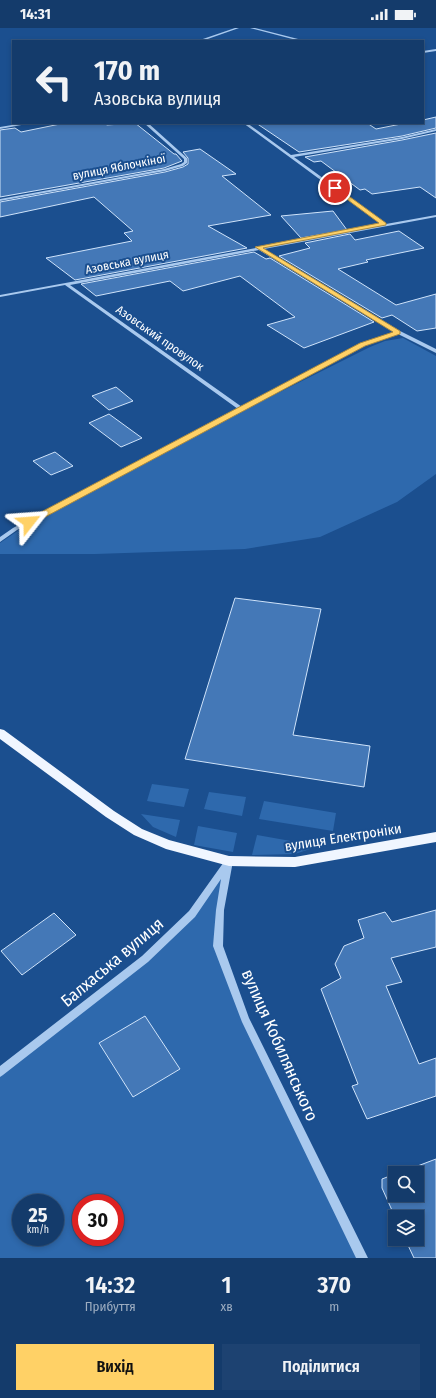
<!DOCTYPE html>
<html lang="uk">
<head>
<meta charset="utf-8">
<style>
	body { margin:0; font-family:"Fira Sans Condensed",sans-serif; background:#1d4271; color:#f1f3f6; height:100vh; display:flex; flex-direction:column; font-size:15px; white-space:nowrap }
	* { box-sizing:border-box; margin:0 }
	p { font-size:13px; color:#9dadc1 }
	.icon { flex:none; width:22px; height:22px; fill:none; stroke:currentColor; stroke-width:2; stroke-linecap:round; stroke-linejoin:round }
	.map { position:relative; height:1230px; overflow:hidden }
	.side { display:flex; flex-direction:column; background:#143b6b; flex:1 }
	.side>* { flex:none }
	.banner { position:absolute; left:12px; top:12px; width:412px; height:84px; border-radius:0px; box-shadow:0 2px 6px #0003,0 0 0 1px #33557e; background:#143b6b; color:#f1f3f6; overflow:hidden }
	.buttons { position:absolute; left:388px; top:1138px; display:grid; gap:8px }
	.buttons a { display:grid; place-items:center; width:36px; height:36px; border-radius:0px; background:#143b6b; box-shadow:0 2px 6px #0003,0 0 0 1px #33557e; font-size:20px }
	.speed { position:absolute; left:12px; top:1166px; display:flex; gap:8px; font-size:20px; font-weight:700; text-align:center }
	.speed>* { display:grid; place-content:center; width:52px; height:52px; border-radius:50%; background:#143b6b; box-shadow:0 2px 6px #0003,0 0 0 1px #33557e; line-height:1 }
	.speed small { font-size:10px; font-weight:400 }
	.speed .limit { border:6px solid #d22; background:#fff; color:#111 }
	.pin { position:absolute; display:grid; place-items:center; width:34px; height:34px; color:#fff; margin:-17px; border:2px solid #fff; border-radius:50%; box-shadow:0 1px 4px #0007 }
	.me { position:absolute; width:44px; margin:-22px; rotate:62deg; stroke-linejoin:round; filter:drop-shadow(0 0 3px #0008) }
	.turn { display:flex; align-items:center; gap:14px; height:84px; padding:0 16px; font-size:18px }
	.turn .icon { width:52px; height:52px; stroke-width:2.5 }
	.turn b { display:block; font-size:28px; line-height:34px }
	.eta { display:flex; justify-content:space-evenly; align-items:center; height:68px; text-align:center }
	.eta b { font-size:24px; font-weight:600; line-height:28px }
	.cta { display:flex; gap:8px; margin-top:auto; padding:8px 16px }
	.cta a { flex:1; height:46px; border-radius:0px; background:#ffd166; color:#111; font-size:16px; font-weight:600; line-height:46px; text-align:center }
	.cta a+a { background:#1d4271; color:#f1f3f6 }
	.status { display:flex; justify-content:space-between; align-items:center; height:28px; padding:0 20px; background:#143b6b; direction:ltr }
	.status svg { height:11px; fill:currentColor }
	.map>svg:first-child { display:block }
</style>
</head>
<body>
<div class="status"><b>14:31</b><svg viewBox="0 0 49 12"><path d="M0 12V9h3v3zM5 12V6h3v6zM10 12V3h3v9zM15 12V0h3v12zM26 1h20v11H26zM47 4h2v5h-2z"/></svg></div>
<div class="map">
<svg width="436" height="1230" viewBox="0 0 436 1230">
	<rect width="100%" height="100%" fill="#1b4f8f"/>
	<path fill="#2e69ad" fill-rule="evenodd" d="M403,310L436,328V446L397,474L320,509L245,521L95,526H0V515L25,498L248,380L370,319L385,313Z
		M152,756L189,761L184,779L147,773Z
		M209,764L246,769L242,788L204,781Z
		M264,773L336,785L333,803L259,791Z
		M141,786L180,792L176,809L153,799Z
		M198,798L237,805L233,824L194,817Z
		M257,807L319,818L295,826L252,827Z
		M229,833L218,918L245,991L362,1230H0V1044L145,931L192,886ZM21,1175H55V1209H21ZM81,1175H115V1209H81Z"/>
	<path fill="#4478b7" stroke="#cfe3fa" d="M436,89V100L402,108L299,124L256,95H367L376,101L406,95H423V92Z
		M65,95H104L107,97L135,95L174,126H176L182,133L164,140L0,169V102L15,100L21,104Z
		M436,105V170L420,159L372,166L365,161L360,162L321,133L314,134L305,129L402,112Z
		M200,121L236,146L222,148L271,187L208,198L247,220L75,252L46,230L132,213L124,205L133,203L94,169L0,189V174L165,144L183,139L188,136V130L183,124Z
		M333,183L347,202L301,210L281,188Z
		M399,203L424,220L366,232L368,234L338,241L396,277L436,266V300L417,303L392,287L382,290L279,228L310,220L305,215L350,206L355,212Z
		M254,224L266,231L270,230L374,294L304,320L267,297L295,289L240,248L183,263L170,253L96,268L81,256Z
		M116,359L133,373L109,382L92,368Z
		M109,386L142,410L121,419L89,395Z
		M55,424L73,438L51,447L33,433Z
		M235,570L321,581L293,707L370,718L364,759L185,731Z
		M436,882V919L391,930L402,954L386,958L419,1036L436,1030V1068L367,1091L352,1058L358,1056L321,961L341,950L335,936L344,918L364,910L358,892L385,884L392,894Z
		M54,885L76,907L22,947L1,923Z
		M145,988L180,1041L133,1069L99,1015Z
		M436,1131V1230H414L405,1211H417V1189H395L382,1160V1151L395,1146V1167H417V1145H399Z"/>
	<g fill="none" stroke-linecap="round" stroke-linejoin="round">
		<path fill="#a9c9ee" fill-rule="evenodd" d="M235,0H239L202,13H197Z
			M250,0H255L302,12L300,13Z
			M436,21V23L423,25V23Z
			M24,95H32L0,101V99Z
			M144,95H148L187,130V135L183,138L165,143L0,173V171L164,141L181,136L184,134V131Z
			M243,95H247L291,127L402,109L436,101V103L402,111L294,129L386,196L436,187V189L264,221L400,303L436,321V325L398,306L365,318L17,502L0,514V509L13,500L238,381L65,257L0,269V267L256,220V218L261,219L382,197ZM259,222L394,304L361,316L242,379L70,257Z
			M229,830L232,831L233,833L224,882L223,918L249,990L368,1230H356L242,994L213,918L216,882L221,851L195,889L148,934L3,1047L0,1049V1038L142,928L189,883L226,831Z"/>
		<path fill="#f0f6ff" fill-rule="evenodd" d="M0,701L4,702L114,783L142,801L169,812L229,828L295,829L436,804V814L295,839L229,838L166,821L134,807L106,789L0,711Z"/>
	</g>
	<path fill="#ffd166" stroke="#a68842" d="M335,158L386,195V197L263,220L400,303V306L365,318L32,496H26V492L360,315L393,304L255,219L379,195L333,161Z"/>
	<g text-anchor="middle" stroke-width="4" stroke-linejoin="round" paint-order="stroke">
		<g font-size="12" fill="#fff" stroke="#1b4f8f">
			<text transform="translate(119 139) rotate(-11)" y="4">вулиця Яблочкіної</text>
			<text transform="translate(127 234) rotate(-11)" y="4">Азовська вулиця</text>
			<text transform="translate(160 310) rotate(35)" y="4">Азовський провулок</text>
		</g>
		<g font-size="14" fill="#fff" stroke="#1b4f8f">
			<text transform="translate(343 809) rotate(-9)" y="5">вулиця Електроніки</text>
		</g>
		<g font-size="17" fill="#fff" stroke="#1b4f8f">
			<text transform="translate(112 934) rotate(-40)" y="6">Балхаська вулиця</text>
			<text transform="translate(280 1017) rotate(66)" y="6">вулиця Кобилянського</text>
		</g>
	</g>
</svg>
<div class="buttons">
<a><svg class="icon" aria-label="search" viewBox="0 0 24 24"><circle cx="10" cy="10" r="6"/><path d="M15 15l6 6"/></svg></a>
<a><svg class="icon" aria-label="layers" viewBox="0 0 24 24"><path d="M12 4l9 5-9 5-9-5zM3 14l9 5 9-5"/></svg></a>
</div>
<div class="speed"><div>25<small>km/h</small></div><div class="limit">30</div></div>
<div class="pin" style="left:335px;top:160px;background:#d93025"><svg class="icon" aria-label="arrive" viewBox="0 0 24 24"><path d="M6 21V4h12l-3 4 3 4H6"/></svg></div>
<svg class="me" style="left:29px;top:494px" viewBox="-20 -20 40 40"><path d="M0-17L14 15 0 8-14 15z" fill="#ffd166" stroke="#fff" stroke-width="4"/></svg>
<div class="banner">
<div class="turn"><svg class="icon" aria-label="left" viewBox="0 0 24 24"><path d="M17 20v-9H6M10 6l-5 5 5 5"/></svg><div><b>170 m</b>Азовська вулиця</div></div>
</div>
</div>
<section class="side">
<div class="eta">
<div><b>14:32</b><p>Прибуття</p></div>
<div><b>1</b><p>хв</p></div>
<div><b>370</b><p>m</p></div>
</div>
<div class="cta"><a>Вихід</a><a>Поділитися</a></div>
</section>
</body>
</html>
